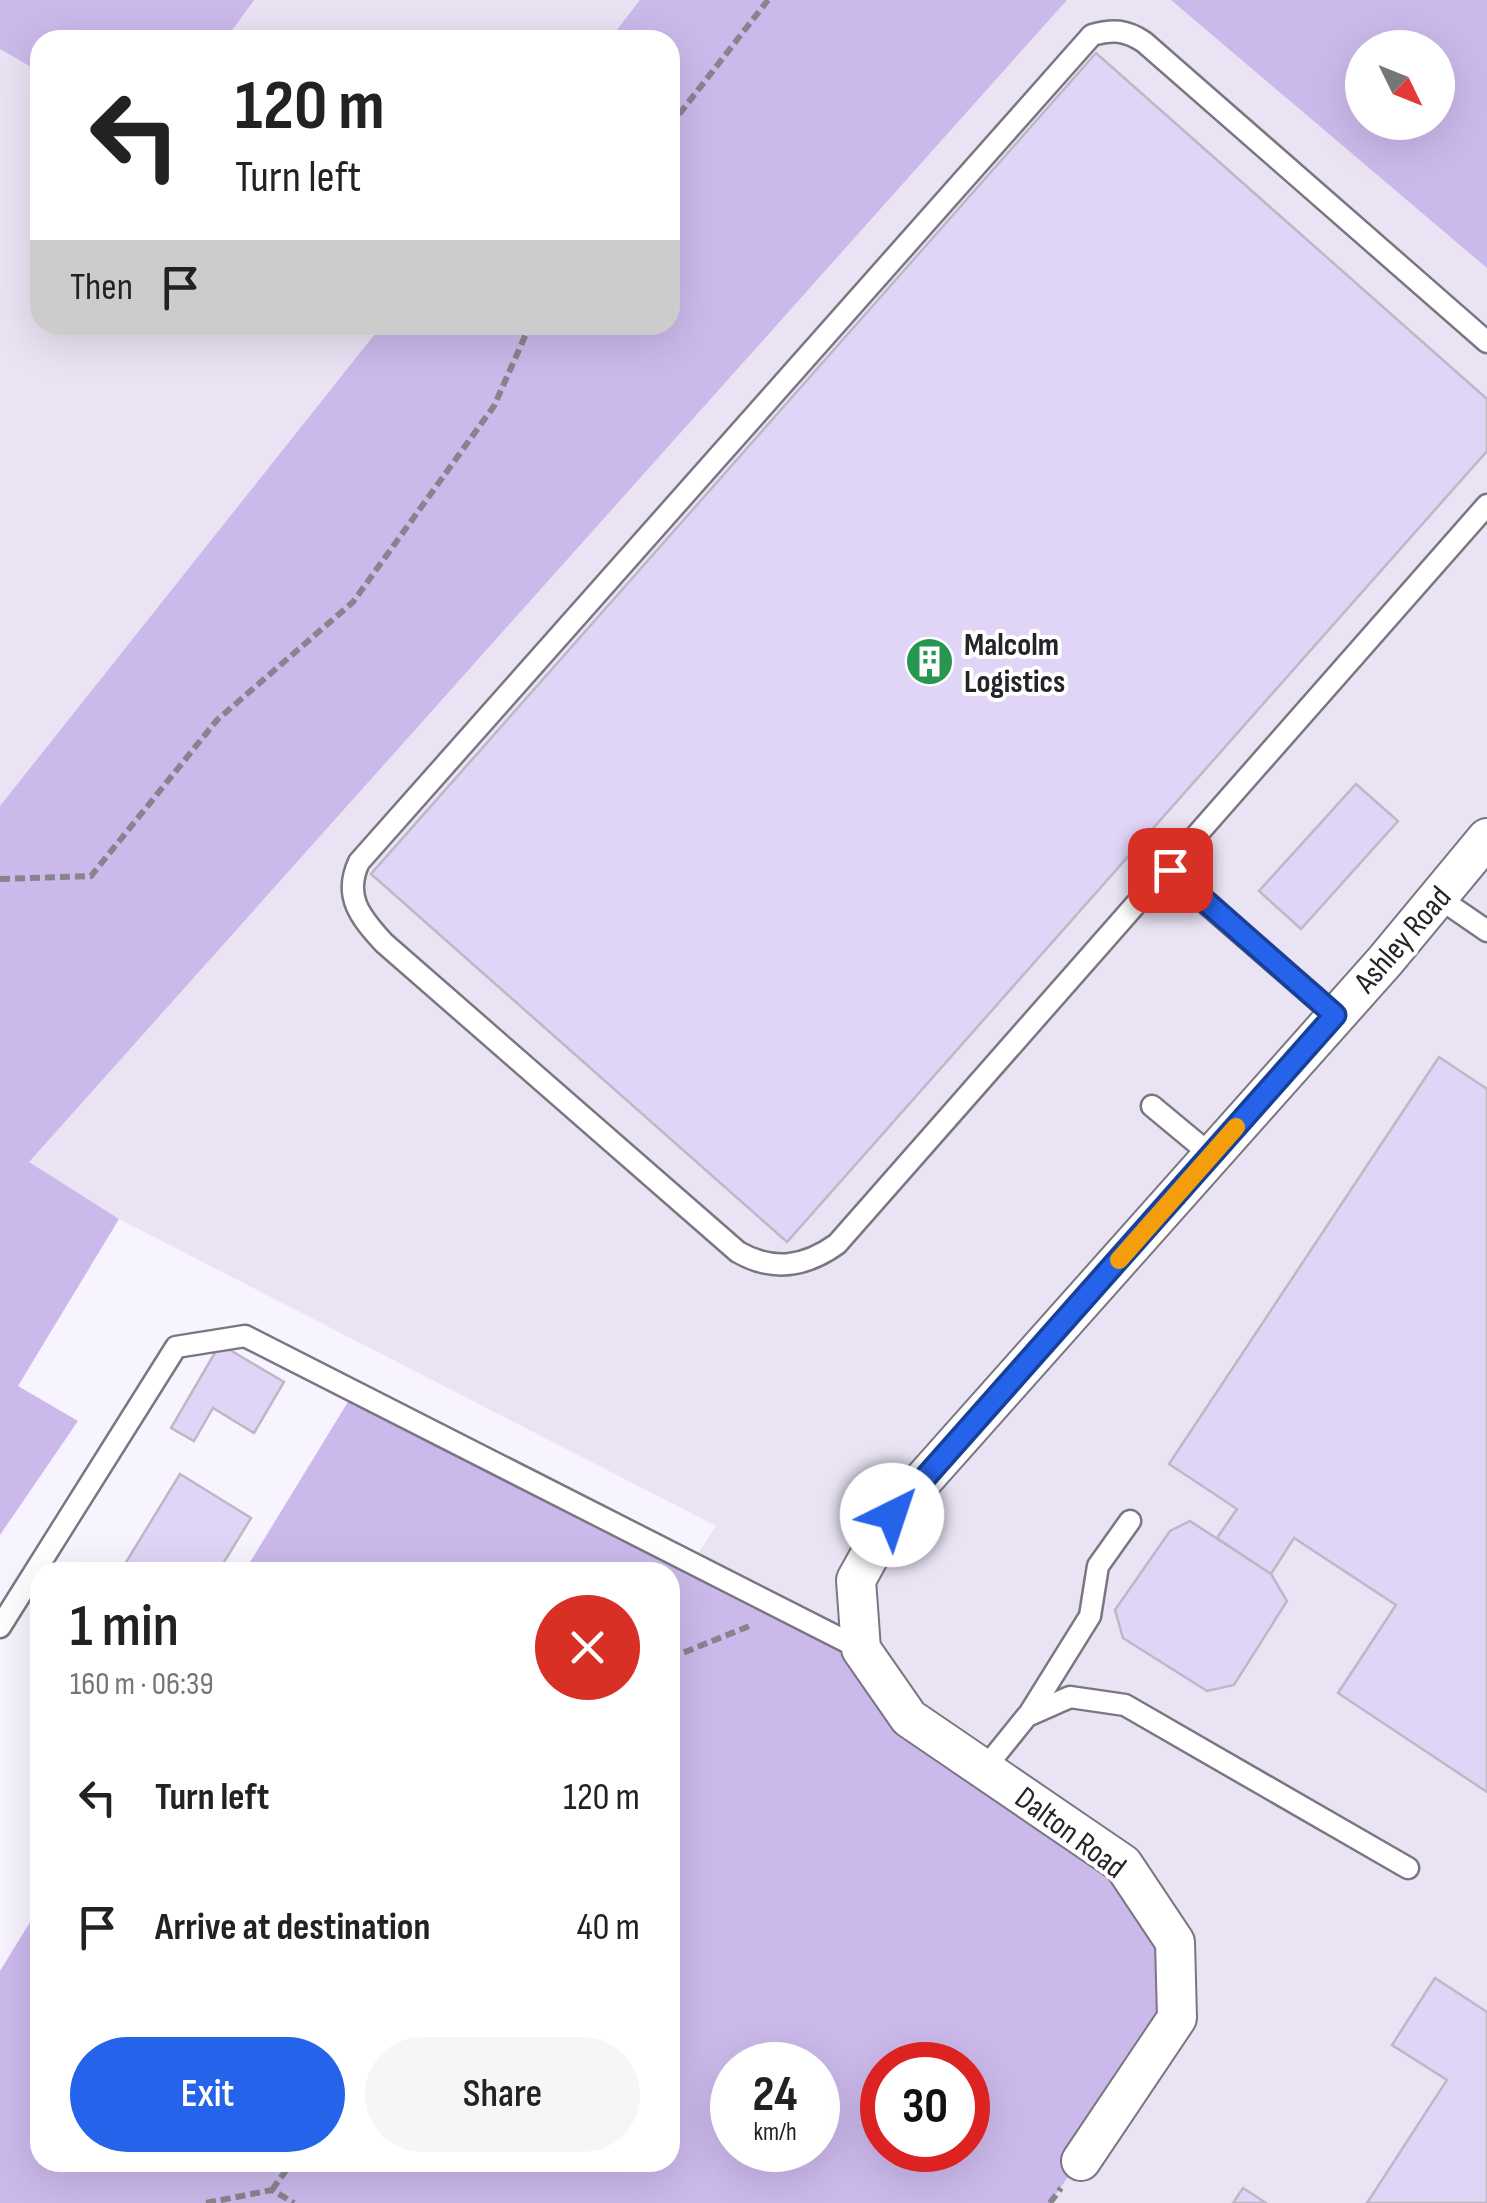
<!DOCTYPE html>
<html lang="en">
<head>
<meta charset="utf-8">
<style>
	body { margin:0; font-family:"Sofia Sans Condensed",sans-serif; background:#f6f6f6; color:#222; height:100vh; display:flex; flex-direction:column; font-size:38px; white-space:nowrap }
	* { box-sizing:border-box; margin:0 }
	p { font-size:32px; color:#767676 }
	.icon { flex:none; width:55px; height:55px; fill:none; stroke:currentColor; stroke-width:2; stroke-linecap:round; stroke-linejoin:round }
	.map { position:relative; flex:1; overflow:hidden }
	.drawer { position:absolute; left:30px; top:1562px; width:650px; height:610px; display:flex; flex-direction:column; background:#fff; border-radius:30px; box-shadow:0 10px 40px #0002 }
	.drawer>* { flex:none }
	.hud { position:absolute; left:30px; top:30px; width:650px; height:305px; border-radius:30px; box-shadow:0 10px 40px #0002; background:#fff; color:#222; overflow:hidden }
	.needle { width:65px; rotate:133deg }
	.tools { position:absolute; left:1345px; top:30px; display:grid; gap:20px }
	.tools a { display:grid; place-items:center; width:110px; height:110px; border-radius:50%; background:#fff; box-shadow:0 10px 40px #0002; font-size:50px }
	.speed { position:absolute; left:710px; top:2042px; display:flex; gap:20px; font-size:50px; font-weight:700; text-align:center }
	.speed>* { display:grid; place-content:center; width:130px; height:130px; border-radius:50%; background:#fff; box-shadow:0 10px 40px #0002; line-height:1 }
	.speed small { font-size:25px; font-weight:400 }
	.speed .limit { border:15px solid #d22; background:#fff; color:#111 }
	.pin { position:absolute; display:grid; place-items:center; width:85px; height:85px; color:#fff; margin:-42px; border-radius:20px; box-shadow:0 5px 15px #0006 }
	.me { position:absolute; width:110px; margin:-55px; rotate:41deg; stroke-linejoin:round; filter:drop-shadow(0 0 8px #0008) }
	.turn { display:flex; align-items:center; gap:35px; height:210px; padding:0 40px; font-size:45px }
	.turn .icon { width:130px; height:130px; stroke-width:2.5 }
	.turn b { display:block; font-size:70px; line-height:85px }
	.then { display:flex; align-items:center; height:95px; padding:0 40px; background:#0003; gap:20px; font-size:38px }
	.round { display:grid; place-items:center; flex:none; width:105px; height:105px; border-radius:52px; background:#f6f6f6 }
	.overview { display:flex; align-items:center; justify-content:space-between; height:170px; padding:0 40px }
	h1 { font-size:60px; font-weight:600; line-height:75px }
	.cta { display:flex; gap:20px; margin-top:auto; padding:20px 40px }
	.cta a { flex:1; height:115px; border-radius:60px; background:#2563eb; color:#fff; font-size:40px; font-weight:600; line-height:115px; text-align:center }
	.cta a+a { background:#f6f6f6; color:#222 }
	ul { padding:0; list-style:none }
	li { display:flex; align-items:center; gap:30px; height:130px; padding:0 40px }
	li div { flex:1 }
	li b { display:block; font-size:38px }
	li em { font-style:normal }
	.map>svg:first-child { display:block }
</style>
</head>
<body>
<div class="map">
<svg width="1487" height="2203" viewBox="0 0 1487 2203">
	<rect width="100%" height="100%" fill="#f7f3ff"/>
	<path fill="#e9e3f4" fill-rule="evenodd" d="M0,0H1487V2203H294L670,2162V1596L716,1526L119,1219L28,1163L0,1165ZM40,40H670V325H40ZM1362,48H1438V122H1362ZM732,2065H818V2150H732ZM882,2065H968V2150H882Z"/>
	<path fill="#cbb9eb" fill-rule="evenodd" d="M0,0H254L225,40H40V72L0,49Z
		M640,0H1067L29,1162L119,1219L18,1386L78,1421L0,1535V806L382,325H670V40H609Z
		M1171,0H1487V268ZM1362,48H1438V122H1362Z
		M354,1392L861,1649L909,1718L1123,1864L1175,1942L1177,2018L1050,2203H0V1971L40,1906V2162H670V1572H244ZM732,2065H818V2150H732ZM882,2065H968V2150H882Z"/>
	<path fill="#e0d5f6" stroke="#bdb8c6" stroke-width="2.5" d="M1096,53L1487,399V451L787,1242L371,874Z
		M1356,784L1398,821L1301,929L1259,891Z
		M1439,1057L1487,1089V1792L1338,1693L1396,1605L1294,1538L1271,1574L1217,1538L1237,1509L1169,1464Z
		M220,1344L284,1382L254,1433L213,1408L194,1441L171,1428Z
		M180,1474L251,1518L218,1572H120Z
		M1190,1521L1271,1574L1287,1601L1234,1685L1207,1691L1123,1638L1115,1610L1170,1531Z
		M1435,1978L1487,2012V2203H1367L1447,2080L1392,2045Z
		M1243,2188L1266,2203H1233Z"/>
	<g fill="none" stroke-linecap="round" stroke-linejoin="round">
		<defs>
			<path id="service" d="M1487,342L1144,42C1126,30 1113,29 1092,35L359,862C343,896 360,917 384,943L738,1252C773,1272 805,1267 837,1244L1487,505
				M1169,871L1335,1015
				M1439,898L1487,931
				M1152,1106L1211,1155
				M0,1627L176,1347L245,1336L861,1649
				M1029,1714L1090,1616L1098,1566L1130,1521
				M985,1768L1027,1716L1070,1697L1125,1705L1408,1868"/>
			<path id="minor" d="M1081,2161L1177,2018L1175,1942L1123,1864L909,1718L861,1649L856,1580L892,1515L1385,961L1487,838"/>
		</defs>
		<use href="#service" stroke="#7a7683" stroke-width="25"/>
		<use href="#minor" stroke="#7a7683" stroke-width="42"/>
		<path stroke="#87848d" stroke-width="6" stroke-dasharray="10 5" stroke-linecap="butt" d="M670,126L768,0
			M0,879L91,876L217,720L353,602L494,406L530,325
			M670,1658L752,1625
			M272,2190L292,2162
			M206,2203L272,2190L294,2203
			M1050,2203L1061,2188"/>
		<use href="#service" stroke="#fff" stroke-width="20"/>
		<use href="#minor" stroke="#fff" stroke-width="38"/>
	</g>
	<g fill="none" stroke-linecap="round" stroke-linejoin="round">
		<defs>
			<path id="route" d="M892,1515L1335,1015L1170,870"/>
		</defs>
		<use href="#route" stroke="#184099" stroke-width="25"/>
		<use href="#route" stroke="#2563eb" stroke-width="18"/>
		<path stroke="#f59e0b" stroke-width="18" d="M1119,1260L1236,1127"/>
	</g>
	<defs>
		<symbol id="building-disc" viewBox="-11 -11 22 22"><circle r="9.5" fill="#269650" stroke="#fff"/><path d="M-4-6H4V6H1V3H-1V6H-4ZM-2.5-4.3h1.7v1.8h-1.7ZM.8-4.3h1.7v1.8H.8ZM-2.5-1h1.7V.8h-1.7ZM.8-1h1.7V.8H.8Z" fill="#fff"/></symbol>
	</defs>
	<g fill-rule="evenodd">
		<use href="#building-disc" x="902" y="634" width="55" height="55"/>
	</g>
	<g text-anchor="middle" stroke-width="8" stroke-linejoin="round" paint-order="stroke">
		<g font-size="32" font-weight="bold" fill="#252429" stroke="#fff" text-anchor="start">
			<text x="964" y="655">Malcolm<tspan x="964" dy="37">Logistics</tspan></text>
		</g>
		<g font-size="32" fill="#252429" stroke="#fff">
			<text transform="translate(1402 939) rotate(-49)" y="11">Ashley Road</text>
			<text transform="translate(1071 1832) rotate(37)" y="11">Dalton Road</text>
		</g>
	</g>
</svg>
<div class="tools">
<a><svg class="needle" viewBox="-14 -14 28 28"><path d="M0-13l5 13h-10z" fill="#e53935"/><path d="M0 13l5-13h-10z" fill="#767676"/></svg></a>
</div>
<div class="speed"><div>24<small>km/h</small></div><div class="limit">30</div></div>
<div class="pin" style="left:1170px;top:870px;background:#d93025"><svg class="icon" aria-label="arrive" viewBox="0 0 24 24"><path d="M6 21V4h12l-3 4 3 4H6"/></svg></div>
<svg class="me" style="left:892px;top:1515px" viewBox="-20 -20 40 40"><circle r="19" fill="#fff"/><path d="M0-13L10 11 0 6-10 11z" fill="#2563eb"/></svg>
<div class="hud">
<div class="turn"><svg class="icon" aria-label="left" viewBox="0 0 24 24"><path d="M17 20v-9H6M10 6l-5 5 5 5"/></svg><div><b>120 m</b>Turn left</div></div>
<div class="then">Then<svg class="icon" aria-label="arrive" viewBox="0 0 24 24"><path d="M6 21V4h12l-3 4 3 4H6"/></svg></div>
</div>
<section class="drawer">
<div class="overview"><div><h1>1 min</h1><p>160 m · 06:39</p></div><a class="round" style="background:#d93025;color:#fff"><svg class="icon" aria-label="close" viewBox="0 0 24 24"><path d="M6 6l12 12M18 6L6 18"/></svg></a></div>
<ul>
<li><svg class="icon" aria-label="left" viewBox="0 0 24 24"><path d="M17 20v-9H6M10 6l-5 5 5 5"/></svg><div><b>Turn left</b></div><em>120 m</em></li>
<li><svg class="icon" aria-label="arrive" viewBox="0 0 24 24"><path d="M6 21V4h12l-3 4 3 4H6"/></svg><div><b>Arrive at destination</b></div><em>40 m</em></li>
</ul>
<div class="cta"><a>Exit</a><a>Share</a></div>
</section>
</div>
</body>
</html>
